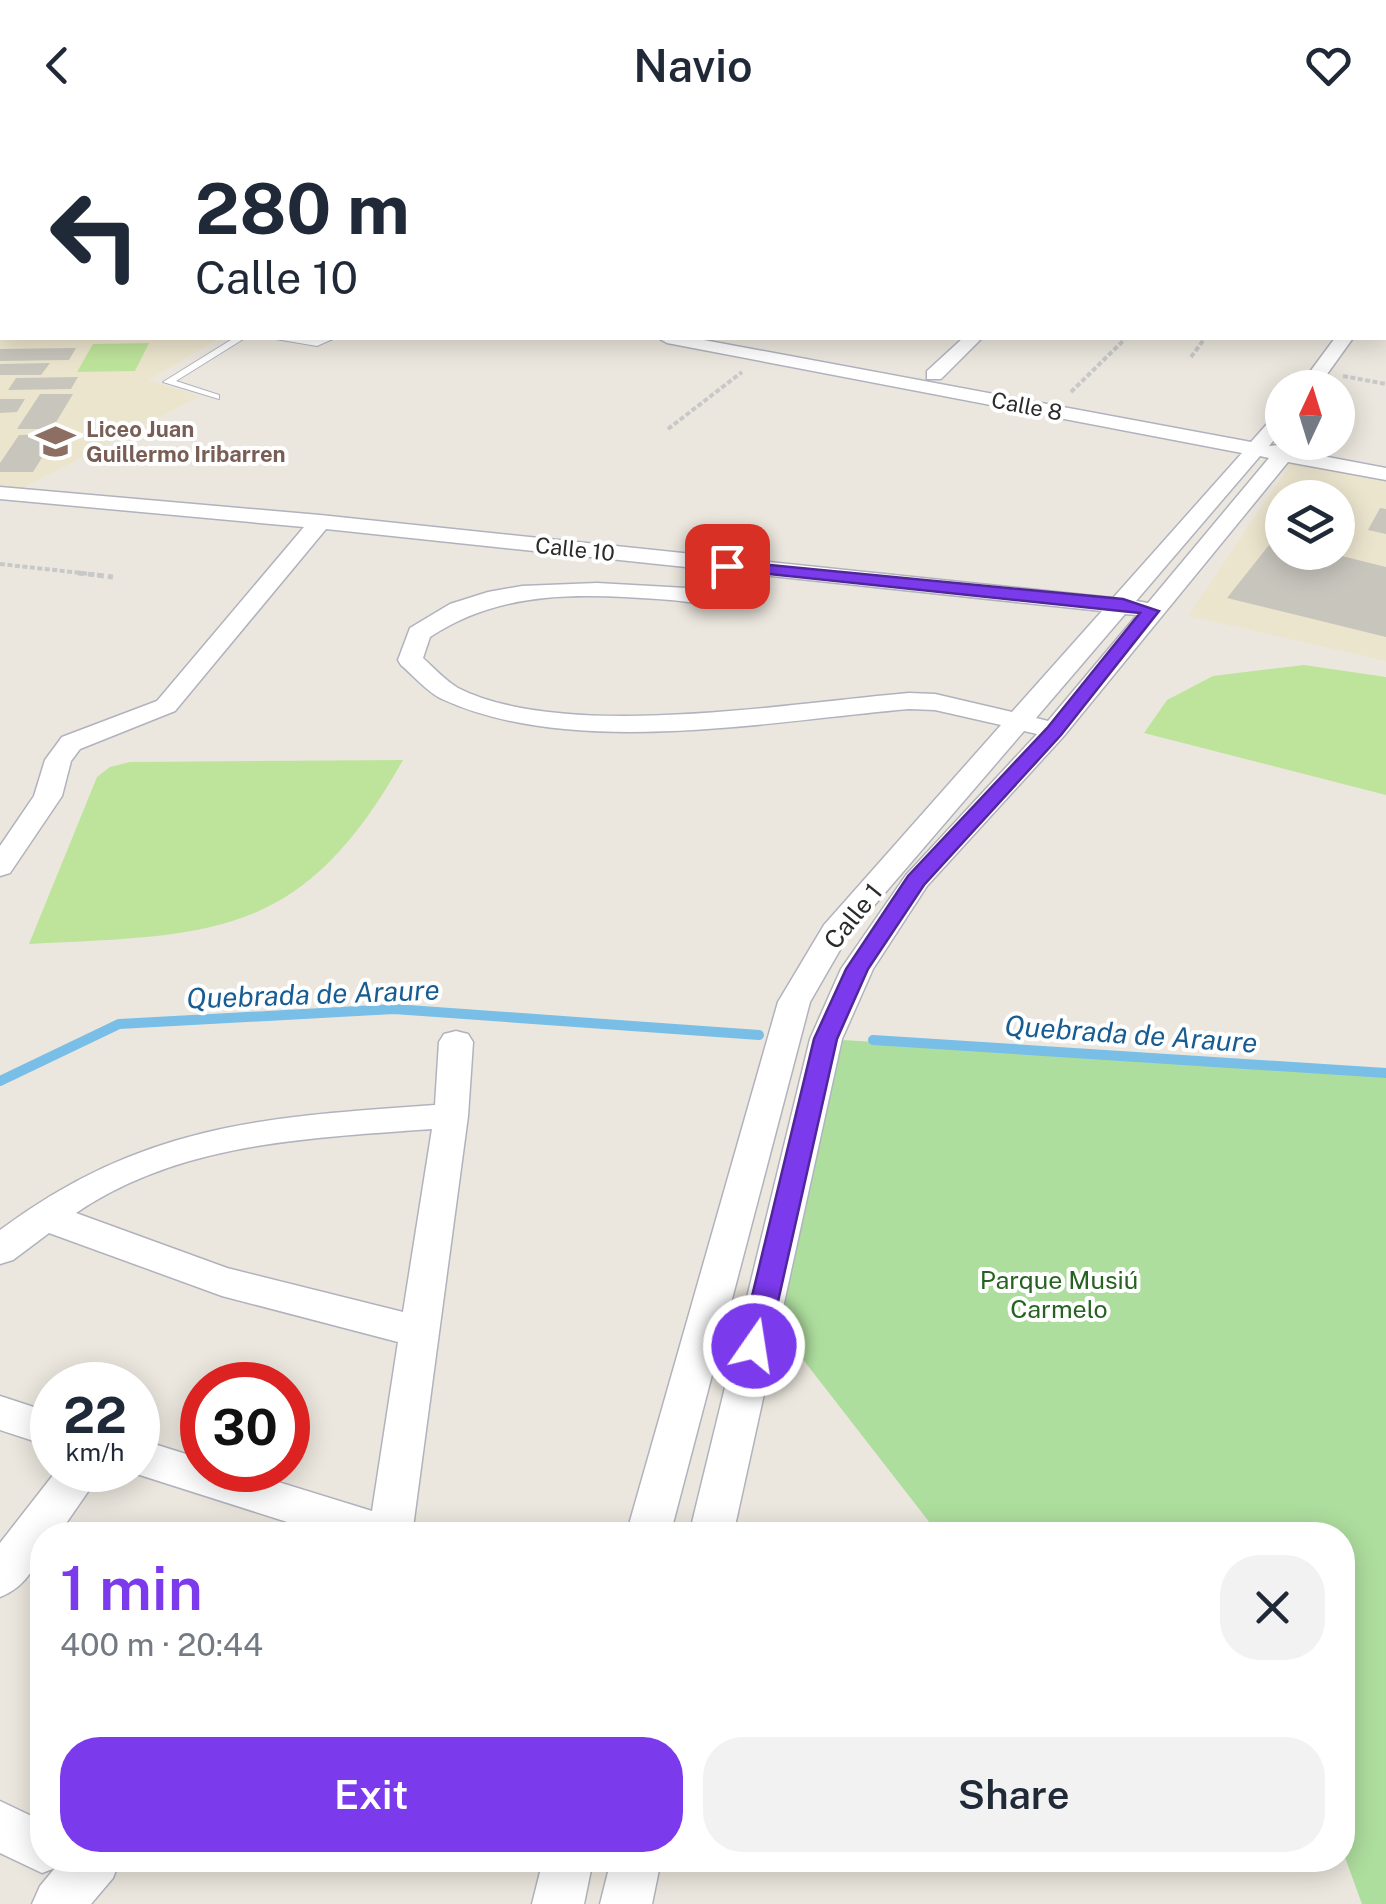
<!DOCTYPE html>
<html lang="en">
<head>
<meta charset="utf-8">
<style>
	body { margin:0; font-family:"Public Sans",sans-serif; background:#f2f2f3; color:#1f2937; height:100vh; display:flex; flex-direction:column; font-size:38px; white-space:nowrap }
	* { box-sizing:border-box; margin:0 }
	p { font-size:32px; color:#747a83 }
	.icon { flex:none; width:55px; height:55px; fill:none; stroke:currentColor; stroke-width:2; stroke-linecap:round; stroke-linejoin:round }
	.map { position:relative; flex:1; overflow:hidden }
	.sheet { position:absolute; left:30px; top:1392px; width:1325px; height:350px; display:flex; flex-direction:column; background:#fff; border-radius:40px; box-shadow:0 5px 25px #0003 }
	.sheet>* { flex:none }
	.guide { position:absolute; left:0px; top:0px; width:1388px; height:210px; box-shadow:0 5px 25px #0003; background:#fff; color:#1f2937; overflow:hidden }
	.needle { width:65px; rotate:4deg }
	.fabs { position:absolute; left:1265px; top:240px; display:grid; gap:20px }
	.fabs a { display:grid; place-items:center; width:90px; height:90px; border-radius:50%; background:#fff; box-shadow:0 5px 25px #0003; font-size:50px }
	.speed { position:absolute; left:30px; top:1232px; display:flex; gap:20px; font-size:50px; font-weight:700; text-align:center }
	.speed>* { display:grid; place-content:center; width:130px; height:130px; border-radius:50%; background:#fff; box-shadow:0 5px 25px #0003; line-height:1 }
	.speed small { font-size:25px; font-weight:400 }
	.speed .limit { border:15px solid #d22; background:#fff; color:#111 }
	.pin { position:absolute; display:grid; place-items:center; width:85px; height:85px; color:#fff; margin:-42px; border-radius:20px; box-shadow:0 5px 15px #0006 }
	.me { position:absolute; width:110px; margin:-55px; rotate:13deg; stroke-linejoin:round; filter:drop-shadow(0 0 8px #0008) }
	.turn { display:flex; align-items:center; gap:35px; height:210px; padding:0 30px; font-size:45px }
	.turn .icon { width:130px; height:130px; stroke-width:2.5 }
	.turn b { display:block; font-size:70px; line-height:85px }
	.round { display:grid; place-items:center; flex:none; width:105px; height:105px; border-radius:40px; background:#f2f2f3 }
	.head { display:flex; align-items:center; justify-content:space-between; height:170px; padding:0 30px }
	h1 { font-size:60px; font-weight:600; line-height:75px; color:#7c3aed }
	.primary-button { display:flex; gap:20px; margin-top:auto; padding:20px 30px }
	.primary-button a { flex:1; height:115px; border-radius:40px; background:#7c3aed; color:#fff; font-size:40px; font-weight:600; line-height:115px; text-align:center }
	.primary-button a+a { background:#f2f2f3; color:#1f2937 }
	header { display:flex; justify-content:space-between; align-items:center; height:130px; padding:0 30px; background:#fff; font-size:45px; font-weight:600 }
	.map>svg:first-child { display:block }
</style>
</head>
<body>
<header><svg class="icon" aria-label="back" viewBox="0 0 24 24"><path d="M15 5l-7 7 7 7"/></svg>Navio<svg class="icon" aria-label="heart" viewBox="0 0 24 24"><path d="M12 20l-8-8c-3-5 5-10 8-4 3-6 11-1 8 4z"/></svg></header>
<div class="map">
<svg width="1386" height="1774" viewBox="0 0 1386 1774">
	<rect width="100%" height="100%" fill="#ebe7de"/>
	<path fill="#ece5ce" fill-rule="evenodd" d="M0,186L2,208H219L149,250L200,266L21,359L0,357Z
		M1291,333L1386,352V531L1188,486ZM1282,368H1338V422H1282Z"/>
	<path fill="#aede9e" d="M826,909L1386,943V1774H1362L1343,1722L1342,1405H945L930,1393L763,1178Z"/>
	<path fill="#bee49b" d="M149,213L135,241L77,242L93,214Z
		M1304,535L1386,547V665L1144,603L1167,570L1213,546Z
		M403,630C303,808 216,805 29,814L97,647L110,637L130,632Z"/>
	<g fill="none" stroke-linecap="round" stroke-linejoin="round">
		<path stroke="#78bee6" stroke-width="10" d="M873,910L1386,943
			M0,951L119,894L394,879L759,905"/>
	</g>
	<path fill="#c7c5bc" d="M76,218L69,230L0,231V219Z
		M50,233L41,245H0V234Z
		M78,247L71,259L8,260L16,248Z
		M40,264H73L52,299H17Z
		M0,269H25L17,282L0,283Z
		M57,304L33,342H0V333L19,305Z
		M1380,378L1386,379V404L1368,400Z
		M1273,410L1282,412V422H1326L1386,437V507L1227,468Z"/>
	<g fill="none" stroke-linecap="round" stroke-linejoin="round">
		<defs>
			<path id="lane" d="M1385,93H1386V97H1385Z
				M234,208H245L176,251L219,265V269L163,252Z
				M270,208H335L317,216Z"/>
			<path id="street" d="M65,0H99L101,2H67Z
				M1106,0H1141L1143,2H1108Z
				M1338,0H1375L1377,2H1340Z
				M0,16H2V24H0Z
				M2,135V145L0,146V136Z
				M1386,140V152H1385V140Z
				M1386,170V182H1385V170Z
				M1385,196H1386V206H1385Z
				M658,208H693L1251,312L1275,285L1282,283V301L1269,316L1303,312L1296,321L1386,338V350L1288,332L1063,607L927,756L873,839L842,909L733,1405H689L810,909L841,839L906,745L1037,604L1024,601L848,806L810,872L670,1405H626L778,872L824,795L1001,595L935,580L909,579C770,591 572,629 442,569C427,562 414,546 401,535L398,530L410,498L450,474L488,462L522,456L597,453L740,461L752,468L748,473C725,479 695,472 671,470C585,464 504,458 430,507L423,528C434,538 446,551 458,558C565,612 789,573 909,563L935,564L1012,582L1102,481L326,399L175,581L80,619L71,631L62,666L10,743L0,746V716L34,666L45,630L62,607L157,571L304,397L0,369V357L320,385L1113,468L1242,323L667,213ZM1260,326L1269,328L1148,473L1136,471ZM1125,484L1137,485L1048,591L1036,588Z
				M963,208H982L941,249H927V241Z
				M1335,208H1353L1317,258H1298Z
				M456,901L468,904L473,912L468,986L412,1405H328L124,1340H138V1309L202,1329V1340H239L372,1381L398,1212L222,1166L49,1103L13,1130L0,1134V1100C143,994 263,987 435,975L439,912L444,904ZM432,999L403,1182L227,1138L76,1083C180,1012 310,1008 432,999Z
				M0,1266L52,1283V1317L0,1300Z
				M57,1340H103L58,1405H42C42,1432 26,1457 0,1467V1413Z
				M0,1671L42,1691V1730H120L113,1748L91,1774H32L40,1756L55,1738L42,1743L0,1723Z
				M543,1730H593L584,1774H532Z
				M611,1730H661L652,1774H600Z"/>
			<path id="primary" d="M744,0H784L786,2H746Z
				M816,0H855L857,2H818Z
				M1385,77H1386V91H1385Z"/>
		</defs>
		<use href="#lane" stroke="#b1b2bd" stroke-width="2"/>
		<use href="#street" stroke="#b1b2bd" stroke-width="3"/>
		<use href="#primary" stroke="#c8c8c8" stroke-width="3"/>
		<path stroke="#c8c8c8" stroke-width="2.5" stroke-dasharray="4 2.5" stroke-linecap="butt" d="M521,0L517,2H521"/>
		<path stroke="#c8c8c8" stroke-width="4" stroke-dasharray="5 2.5" stroke-linecap="butt" d="M1191,227L1205,208
			M1343,246L1386,254
			M1071,262L1126,208
			M668,299L742,242
			M0,434L99,445"/>
		<path stroke="#c8c8c8" stroke-width="5" stroke-dasharray="6 4" stroke-linecap="butt" d="M78,443L113,447"/>
		<use href="#lane" fill="#fff" fill-rule="evenodd"/>
		<use href="#street" fill="#fff" fill-rule="evenodd"/>
		<use href="#primary" fill="#e6d568" fill-rule="evenodd"/>
	</g>
	<path fill="#7c3aed" stroke="#51269a" stroke-width="2.5" d="M727,431L1123,469L1159,481L1061,605L924,755L868,839L837,909L768,1216L764,1223L754,1227L744,1223L740,1216L814,909L846,839L908,746L1048,597L1140,483L722,439V432Z"/>
	<defs>
		<symbol id="school-bare" viewBox="-9 -9 18 18"><path d="M0-5L7-2L0 1L-7-2ZM-4 1L0 2.5L4 1V4Q0 6-4 4Z" fill="#8d6e63" stroke="#fff" stroke-width="2.5" paint-order="stroke"/></symbol>
	</defs>
	<g fill-rule="evenodd">
		<use href="#school-bare" x="28" y="284" width="55" height="55"/>
	</g>
	<g text-anchor="middle" stroke-width="8" stroke-linejoin="round" paint-order="stroke">
		<g font-size="22" fill="#2b2b2b" stroke="#fff">
			<text transform="translate(1027 276) rotate(11)" y="8">Calle 8</text>
			<text transform="translate(575 419) rotate(6)" y="8">Calle 10</text>
		</g>
		<g font-size="22" font-weight="bold" fill="#785e54" stroke="#fff" text-anchor="start">
			<text x="86" y="307">Liceo Juan<tspan x="86" dy="25">Guillermo Iribarren</tspan></text>
		</g>
		<g font-size="25" fill="#2b2b2b" stroke="#fff">
			<text transform="translate(853 786) rotate(-51)" y="9">Calle 1</text>
		</g>
		<g font-size="25" fill="#276320" stroke="#fff">
			<text x="1059" y="1159">Parque Musiú<tspan x="1059" dy="29">Carmelo</tspan></text>
		</g>
		<g font-size="28" font-style="italic" fill="#175c92" stroke="#fff">
			<text transform="translate(313 864) rotate(-2)" y="10">Quebrada de Araure</text>
			<text transform="translate(1131 904) rotate(4)" y="10">Quebrada de Araure</text>
		</g>
	</g>
</svg>
<div class="fabs">
<a><svg class="needle" viewBox="-14 -14 28 28"><path d="M0-13l5 13h-10z" fill="#e53935"/><path d="M0 13l5-13h-10z" fill="#747a83"/></svg></a>
<a><svg class="icon" aria-label="layers" viewBox="0 0 24 24"><path d="M12 4l9 5-9 5-9-5zM3 14l9 5 9-5"/></svg></a>
</div>
<div class="speed"><div>22<small>km/h</small></div><div class="limit">30</div></div>
<div class="pin" style="left:727px;top:436px;background:#d93025"><svg class="icon" aria-label="arrive" viewBox="0 0 24 24"><path d="M6 21V4h12l-3 4 3 4H6"/></svg></div>
<svg class="me" style="left:754px;top:1216px" viewBox="-20 -20 40 40"><circle r="17" fill="#7c3aed" stroke="#fff" stroke-width="3"/><path d="M0-11L8 9 0 5-8 9z" fill="#fff"/></svg>
<div class="guide">
<div class="turn"><svg class="icon" aria-label="left" viewBox="0 0 24 24"><path d="M17 20v-9H6M10 6l-5 5 5 5"/></svg><div><b>280 m</b>Calle 10</div></div>
</div>
<section class="sheet">
<div class="head"><div><h1>1 min</h1><p>400 m · 20:44</p></div><a class="round"><svg class="icon" aria-label="close" viewBox="0 0 24 24"><path d="M6 6l12 12M18 6L6 18"/></svg></a></div>
<div class="primary-button"><a>Exit</a><a>Share</a></div>
</section>
</div>
</body>
</html>
